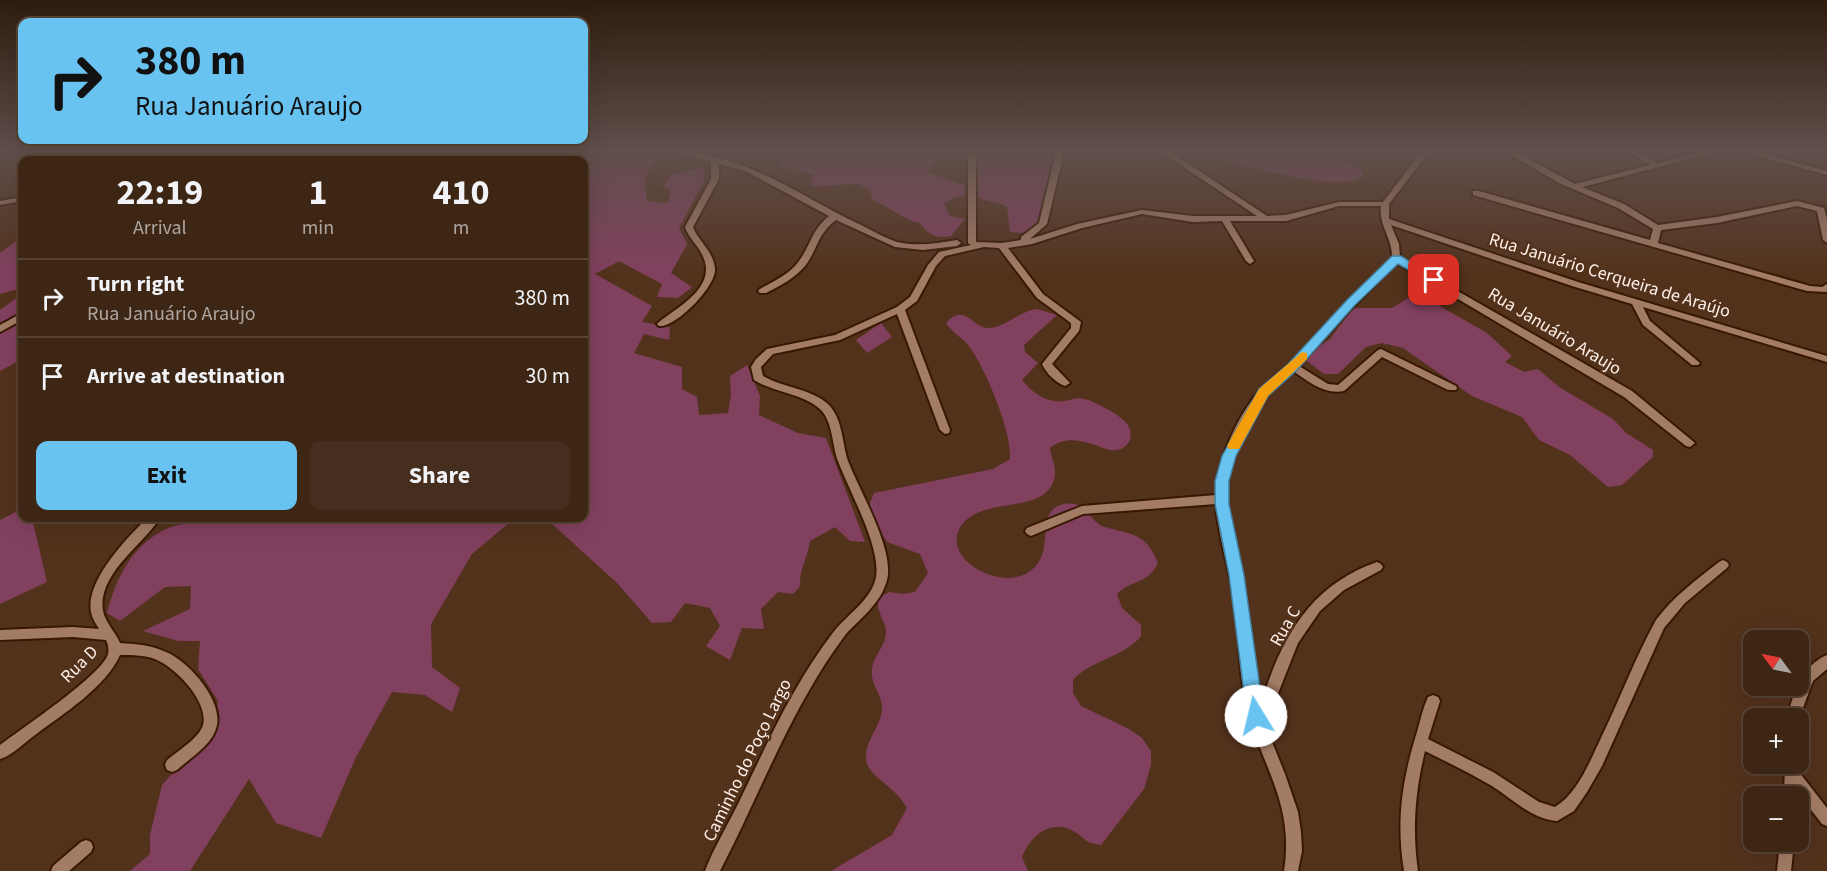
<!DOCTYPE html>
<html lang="en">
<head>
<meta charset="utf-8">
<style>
	body { margin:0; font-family:"Source Sans 3",sans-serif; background:#452e1e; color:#f1f3f6; height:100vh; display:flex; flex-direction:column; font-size:22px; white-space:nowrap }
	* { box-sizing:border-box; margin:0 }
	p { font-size:20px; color:#ada5a0 }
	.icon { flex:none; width:33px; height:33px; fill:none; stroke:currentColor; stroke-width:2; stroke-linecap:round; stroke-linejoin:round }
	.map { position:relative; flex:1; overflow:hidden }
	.panel { position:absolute; left:18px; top:156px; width:570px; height:366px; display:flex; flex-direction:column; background:#3e2615; border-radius:12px; box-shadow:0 6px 24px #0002,0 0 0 2px #574334 }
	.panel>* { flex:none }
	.hud { position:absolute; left:18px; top:18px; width:570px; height:126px; border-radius:12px; box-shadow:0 6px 24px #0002,0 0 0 2px #574334; background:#69c3f1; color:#111; overflow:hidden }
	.needle { width:39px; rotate:303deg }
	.tools { position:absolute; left:1743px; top:630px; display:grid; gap:12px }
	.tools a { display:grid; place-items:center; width:66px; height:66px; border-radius:12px; background:#3e2615; box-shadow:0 6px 24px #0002,0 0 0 2px #574334; font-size:30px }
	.pin { position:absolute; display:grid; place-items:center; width:51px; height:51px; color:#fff; margin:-26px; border-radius:12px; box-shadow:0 3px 9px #0006 }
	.me { position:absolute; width:66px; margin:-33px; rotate:351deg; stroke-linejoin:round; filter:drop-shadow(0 0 4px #0008) }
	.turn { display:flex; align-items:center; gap:21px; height:126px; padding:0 18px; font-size:27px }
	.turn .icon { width:78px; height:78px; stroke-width:2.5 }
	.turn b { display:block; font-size:42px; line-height:51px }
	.eta { display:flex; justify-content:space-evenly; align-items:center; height:102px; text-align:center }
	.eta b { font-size:36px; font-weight:700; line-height:42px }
	.button { display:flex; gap:12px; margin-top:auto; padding:12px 18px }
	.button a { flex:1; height:69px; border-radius:12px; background:#69c3f1; color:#111; font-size:24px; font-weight:700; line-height:69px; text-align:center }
	.button a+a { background:#452e1e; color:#f1f3f6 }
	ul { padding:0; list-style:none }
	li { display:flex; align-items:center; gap:18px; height:78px; padding:0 18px; border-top:2px solid #574334 }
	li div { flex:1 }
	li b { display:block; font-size:22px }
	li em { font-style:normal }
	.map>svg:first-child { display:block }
</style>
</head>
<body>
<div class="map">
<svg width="1827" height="871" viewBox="0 0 1827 871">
	<rect width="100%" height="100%" fill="#53321c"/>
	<path fill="#82405f" d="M410,152H616C629,157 648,152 663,152C645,171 643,176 647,201L668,203L671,190L663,187L673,174L704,167V181L679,228L687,244L671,273L692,287L678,298L657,297L662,284L619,261L595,274L652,306L642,322L670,327L669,340L644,334L634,353L682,367V389L697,397L699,415L728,413L731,395L730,376L747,365L760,396L759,415L798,433L826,438L865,542L850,541L835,527L810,541C808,557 799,569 800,586L793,594L778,592L761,609L764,629L742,628L730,660L706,646L720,626L710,608L685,603L671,622L652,623L617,583L551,523V518H584V160H403Z
		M788,152H943L927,172L964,185L965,195L955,197L944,204L950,216L965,219L951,236C936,238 929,236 920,223L911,221L872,199L871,192L859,184L811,186L813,175L780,166Z
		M978,152H1052L1046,195L1035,229L1025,233L1010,232L1007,207C997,200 985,203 977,196L973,166Z
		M1211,152H1328L1360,168L1364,174C1351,197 1243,165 1219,158Z
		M22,237V288L0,294V253Z
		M1417,293L1487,333L1512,356L1505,362L1524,372L1538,369L1559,387L1613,419L1626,433L1653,450V457L1622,485L1608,487L1570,455L1539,440L1522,417L1472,396L1403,348L1382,343L1366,347L1338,374H1324L1307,361V354L1330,339L1353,308H1392Z
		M22,294V359L0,371V310Z
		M1037,309L1057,315L1024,345L1025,352L1038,363L1022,380C1032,393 1048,404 1065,401C1071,400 1078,397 1084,399C1094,401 1112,411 1121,418C1140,432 1129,456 1106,449C1087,442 1067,434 1050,448C1051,458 1056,466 1055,475C1049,517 982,494 961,526C939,559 1005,596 1034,568C1055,549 1034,510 1064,504C1088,500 1089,523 1105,527C1133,535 1146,533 1158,563C1147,585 1132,579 1117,594L1122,608L1141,625V636C1123,658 1092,659 1073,680V693L1081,706L1129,729L1142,738L1151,751V765L1144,789L1101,845C1084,843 1086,838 1073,831C1050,818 1030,837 1022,857L1028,871H831L892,835L907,808C897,789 872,777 867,764C861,746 880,728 882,711C883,697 874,689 872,676C870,658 885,649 886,633C887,621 876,615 878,598L889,592L902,594L915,592L928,573L920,554L887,542L867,511L874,493L993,469L1010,459C1012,431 985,368 969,346C962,337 952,333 946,323C964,302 973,327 987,328C1004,329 1019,311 1037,309Z
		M881,323L892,337L867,353L856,340Z
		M22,509V518H32L47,582L0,604V520Z
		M219,518H510V522L472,554L431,624L432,667L460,688L452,712L425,695L392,692L356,757L321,838L276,823L249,779L190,871H130L150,854V835L162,785L214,728L218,701L198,669L200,641H178L143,631L190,609L191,586L165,587L120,621L107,613C117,574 137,536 178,525C191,521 206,522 219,518Z"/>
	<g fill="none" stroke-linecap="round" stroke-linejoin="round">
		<defs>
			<path id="minor" d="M193,152H205L187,160H178Z
				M299,152H308L298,160H290Z
				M364,152H373L365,160H357Z
				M676,152C744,152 801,197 859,224C871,230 885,238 897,242C917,247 938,243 957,240L961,243L957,246L923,250L895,247L836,220C817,234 818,249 805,266C795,278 780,286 766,293H760L758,291L760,289C774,281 790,274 799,261C812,243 811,231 829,216L745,171L719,164V179L693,227C699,242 714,252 715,269C716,287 675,328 659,326L657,324L659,322C678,307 715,288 704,259C700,247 689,239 685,227L711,179V162Z
				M968,152H976V242L1002,243L1021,240V237L1039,223L1056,152H1064L1047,224L1030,239L1077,224L1142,210L1193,216H1257L1161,152H1171L1267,216L1286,215L1339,202H1383L1421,152H1429L1389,204V219L1578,282L1827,356V362L1643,307L1650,321L1700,363L1698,365H1692L1643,325L1632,304L1572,286L1391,225L1399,244L1400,258L1632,391L1695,443L1690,447L1686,446L1624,397L1397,263L1350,310L1299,366L1328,384L1338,385L1378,350L1381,349L1456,386L1457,388L1456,390H1448L1382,357L1344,391C1324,395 1308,381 1293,371C1283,381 1272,389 1263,400C1240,430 1223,473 1228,510C1232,542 1243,573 1247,604C1253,639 1251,675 1260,708C1279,642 1308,586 1377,562L1381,564L1383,567L1381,570L1344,590L1320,611L1298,643L1277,696L1268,732L1285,774L1298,812L1301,832L1302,851L1298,871H1284C1295,801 1260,766 1246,703C1238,670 1240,636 1235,603C1230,570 1218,538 1216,504L1083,514L1031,536L1027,534L1025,531L1027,528L1082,506L1216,495C1217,461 1238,413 1262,388C1273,377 1286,368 1296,357C1328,324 1358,290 1392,258C1393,239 1378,225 1381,206H1339L1286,221H1230L1254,261L1250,264L1246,261L1222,221L1193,222L1142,214L1082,228L1032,244L1008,248L1043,294L1081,322L1079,331L1052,364L1070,383L1065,386C1056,383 1046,373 1042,364L1071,328V323L1037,298L999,248L984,247L945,256L936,266L917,301L905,310L950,430L949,433L945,434L940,430L897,314L840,340L773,354L761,367L763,376C783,388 811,388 829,405C843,420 842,443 848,461C859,490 895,550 887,580C881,603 861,618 846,634C837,646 828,659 820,672C781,735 754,805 720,871H705C714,847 728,825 739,802C767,744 793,685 832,634C845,616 872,600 876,577C881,546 849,491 838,461C832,445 833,423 821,410C803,393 775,393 754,380L751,367L756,359L767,349L835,335L897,307L910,297L928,265L939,252L971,245L968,243Z
				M1506,152H1516L1575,184L1650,165L1629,152H1639L1658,163L1702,152H1717L1582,187L1624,204L1658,225L1717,217L1797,201L1824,208L1827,219V243L1823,240L1817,211L1797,206L1717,223L1661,230L1658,243L1810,286L1822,287L1827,284V292L1807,291L1473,195V191H1479L1650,240L1653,229L1618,208L1561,184Z
				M1743,152H1758L1827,171V175Z
				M22,197V201L0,205V201Z
				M22,313V320L0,332V325Z
				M147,518H160C143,545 97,574 103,611C105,622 116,633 120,643C136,644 151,645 166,652C188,661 222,699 217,725C213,745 191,757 177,770L172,772L167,770L165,765L167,760C177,752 200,737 203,725C209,702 176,668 157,660C146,655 133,655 120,655C106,687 63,714 35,735C24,743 13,755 0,759V745C20,730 103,674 108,654C109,649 108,644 106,640L73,637L0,640V630L73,627L99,629C96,624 92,618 91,612C85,581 127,538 147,518Z
				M1723,560L1727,562L1729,565L1727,568L1685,603L1664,628L1602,766L1587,792L1574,811L1557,821C1531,819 1513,799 1492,786C1470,773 1447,762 1425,751C1415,792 1412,830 1418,871H1404C1396,821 1402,780 1417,732C1420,721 1423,708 1428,697L1433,695L1438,697L1440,701L1428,739L1493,772L1539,802L1555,807C1578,793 1590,761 1601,738C1620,699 1635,658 1656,620C1673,597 1696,580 1719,562Z
				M1827,655V669L1813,681L1798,721V718H1787C1793,695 1802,665 1827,655Z
				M1798,763L1799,772L1827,808V826L1822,824L1798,793V796H1784L1785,764Z
				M86,840L91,842L93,847L91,852L69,871H51L53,866L81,842Z
				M1780,842H1794L1791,871H1777Z"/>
		</defs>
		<use href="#minor" stroke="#381803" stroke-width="4"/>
		<use href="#minor" fill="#a37c65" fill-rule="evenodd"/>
	</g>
	<linearGradient id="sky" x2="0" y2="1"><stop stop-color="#2e1c0f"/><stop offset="0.55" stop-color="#604f4b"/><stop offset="1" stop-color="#604f4b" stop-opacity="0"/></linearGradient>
	<rect width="1827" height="274" fill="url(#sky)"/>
	<path fill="#69c3f1" stroke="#447f9d" stroke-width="1.5" d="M1392,256H1401L1440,280L1430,282L1398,264L1355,305L1297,370L1268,396L1236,456L1229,481V504L1244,575L1264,716L1262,721L1256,724L1249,721L1247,716L1229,575L1215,504V481L1222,456L1259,389L1288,364L1347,300Z"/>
	<path fill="#f59e0b" d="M1302,352L1307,353V359L1268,396L1239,449H1229L1227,446L1259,389Z"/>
	<g text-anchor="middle" stroke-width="5" stroke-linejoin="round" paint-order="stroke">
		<g font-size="18" fill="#fdefe8" stroke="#53321c">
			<text transform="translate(1610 275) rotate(17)" y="6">Rua Januário Cerqueira de Araújo</text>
			<text transform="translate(1555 331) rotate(31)" y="6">Rua Januário Araujo</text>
			<text transform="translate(1285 626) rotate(-60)" y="6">Rua C</text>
			<text transform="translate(79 664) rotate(-45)" y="6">Rua D</text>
			<text transform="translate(747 760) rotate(-64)" y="6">Caminho do Poço Largo</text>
		</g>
	</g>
</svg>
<div class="tools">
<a><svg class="needle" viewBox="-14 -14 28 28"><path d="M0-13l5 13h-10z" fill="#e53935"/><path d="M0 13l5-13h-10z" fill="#ada5a0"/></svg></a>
<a>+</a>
<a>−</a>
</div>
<div class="pin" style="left:1434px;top:280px;background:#d93025"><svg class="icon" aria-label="arrive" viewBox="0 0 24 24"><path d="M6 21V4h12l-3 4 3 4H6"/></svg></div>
<svg class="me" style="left:1256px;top:716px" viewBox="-20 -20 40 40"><circle r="19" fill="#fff"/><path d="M0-13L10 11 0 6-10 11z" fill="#69c3f1"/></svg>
<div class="hud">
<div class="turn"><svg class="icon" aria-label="right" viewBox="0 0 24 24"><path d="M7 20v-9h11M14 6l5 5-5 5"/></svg><div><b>380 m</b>Rua Januário Araujo</div></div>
</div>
<section class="panel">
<div class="eta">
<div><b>22:19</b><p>Arrival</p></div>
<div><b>1</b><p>min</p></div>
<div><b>410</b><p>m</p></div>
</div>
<ul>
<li><svg class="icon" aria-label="right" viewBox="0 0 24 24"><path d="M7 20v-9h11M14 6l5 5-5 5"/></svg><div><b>Turn right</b><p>Rua Januário Araujo</p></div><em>380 m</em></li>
<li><svg class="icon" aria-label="arrive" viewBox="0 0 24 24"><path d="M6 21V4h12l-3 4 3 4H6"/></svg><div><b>Arrive at destination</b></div><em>30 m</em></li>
</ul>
<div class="button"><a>Exit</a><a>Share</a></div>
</section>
</div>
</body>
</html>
